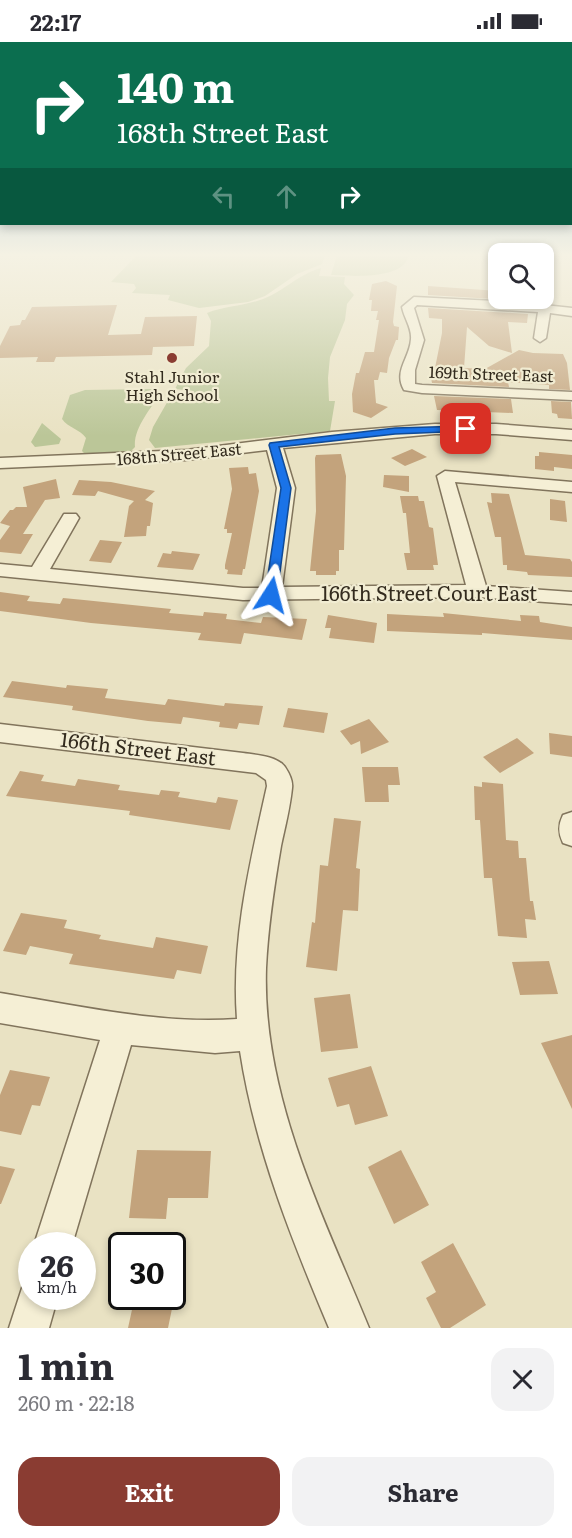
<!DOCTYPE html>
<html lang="en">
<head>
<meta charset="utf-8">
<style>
	body { margin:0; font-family:Literata,serif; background:#f2f2f3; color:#2b2b33; height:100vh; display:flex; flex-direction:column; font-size:22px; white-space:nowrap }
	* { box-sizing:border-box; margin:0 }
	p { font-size:20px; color:#7c7c81 }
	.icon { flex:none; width:33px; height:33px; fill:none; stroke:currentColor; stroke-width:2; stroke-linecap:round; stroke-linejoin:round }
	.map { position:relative; height:1286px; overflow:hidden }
	.drawer { display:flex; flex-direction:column; background:#fff; flex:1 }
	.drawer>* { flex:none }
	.banner { position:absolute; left:0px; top:0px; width:573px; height:183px; box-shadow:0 3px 9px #0003; background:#0b6e4f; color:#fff; overflow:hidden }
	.buttons { position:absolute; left:488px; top:201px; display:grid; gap:12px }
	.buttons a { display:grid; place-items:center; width:66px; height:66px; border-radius:12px; background:#fff; box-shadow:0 3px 9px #0003; font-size:30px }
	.speed { position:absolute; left:18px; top:1190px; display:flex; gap:12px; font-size:30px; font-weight:700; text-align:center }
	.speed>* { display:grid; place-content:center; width:78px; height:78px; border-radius:50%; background:#fff; box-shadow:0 3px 9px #0003; line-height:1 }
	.speed small { font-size:15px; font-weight:400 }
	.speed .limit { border:3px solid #111; border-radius:9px; background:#fff; color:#111 }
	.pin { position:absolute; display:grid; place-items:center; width:51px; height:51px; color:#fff; margin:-26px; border-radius:12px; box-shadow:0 3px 9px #0006 }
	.me { position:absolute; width:66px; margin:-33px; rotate:9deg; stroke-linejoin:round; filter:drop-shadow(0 0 4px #0008) }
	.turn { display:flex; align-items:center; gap:21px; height:126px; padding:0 18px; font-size:27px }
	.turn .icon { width:78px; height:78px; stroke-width:2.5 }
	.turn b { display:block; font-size:42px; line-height:51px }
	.lanes { display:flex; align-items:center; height:57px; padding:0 18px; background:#0003; justify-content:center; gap:30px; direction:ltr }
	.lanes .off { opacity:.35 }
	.round { display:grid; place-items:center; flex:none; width:63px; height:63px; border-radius:18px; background:#f2f2f3 }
	.summary { display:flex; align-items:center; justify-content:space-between; height:102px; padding:0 18px }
	h1 { font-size:36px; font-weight:700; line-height:45px }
	.button { display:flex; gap:12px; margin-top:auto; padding:12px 18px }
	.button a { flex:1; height:69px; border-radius:18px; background:#8a3c32; color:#fff; font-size:24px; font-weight:700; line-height:69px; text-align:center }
	.button a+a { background:#f2f2f3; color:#2b2b33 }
	.status { display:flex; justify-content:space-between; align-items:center; height:42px; padding:0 30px; background:#fff; direction:ltr }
	.status svg { height:16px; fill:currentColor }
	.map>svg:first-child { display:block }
</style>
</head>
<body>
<div class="status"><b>22:17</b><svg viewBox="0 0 49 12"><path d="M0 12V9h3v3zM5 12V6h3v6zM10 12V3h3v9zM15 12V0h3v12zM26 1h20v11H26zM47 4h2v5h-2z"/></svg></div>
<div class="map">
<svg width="572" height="1286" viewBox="0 0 572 1286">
	<rect width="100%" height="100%" fill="#e9e2c3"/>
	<path fill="#bbc698" d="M137,213H325L322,222L297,232L265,254L248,260L199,266L168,258L170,253L132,251L136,246L134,242L111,240Z
		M337,213L408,215C402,238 350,234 331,233Z
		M321,226L319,234L345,235L344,242L354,253L347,262L345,278L330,315L328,336L329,359H335L330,389L155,406L149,398L153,385L169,357L189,358L194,349L175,347L186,326L209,304L211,279L207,271C225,264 245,264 263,257C286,248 295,234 321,226Z
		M151,347L161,351C151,366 133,387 135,405L130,410L85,412L82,409L86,396C80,387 68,386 62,377L70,353L85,348Z
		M42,381L61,397L59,402L35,405L31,400Z"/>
	<path fill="#c3a37c" d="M386,239L397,244L393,280L394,284L399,285L398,298H396L389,316L387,331L380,330L378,338H374L376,361L388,365L371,376L353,370L352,352L356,331H359L365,310H374L379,278H376L378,269H371L372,258H369L372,242Z
		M428,244L498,249V256H526V259L428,253Z
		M117,263L108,293L141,292L145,275L197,274L194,304L153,305L152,313L56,315L54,320H36L38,315L0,316V304L10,284L20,283L22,278H25L32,265Z
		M428,266L528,272L527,281L508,280L512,311L489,304L467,285L464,326L485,327L519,308L533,311L563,312L567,321L570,348L549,347V343L508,340L509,345L432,341L429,326H435L442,291V277L429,276Z
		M434,354L511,357L513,371L437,368Z
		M551,359L571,360L572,377L558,376L557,372L552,371Z
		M412,407L427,415L405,424L391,416Z
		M539,410L572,413V427L554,425V429L535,427V414H539Z
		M341,412L346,434L344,508H339V529H336V533H316V529H310L316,469L315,416L316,413Z
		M248,425L249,432L256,431L259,449L245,527H243L242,533L227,532L228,528L225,527V523L232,491H227V487H224L232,447L229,426Z
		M384,433L409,434V450L383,445Z
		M56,437L60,456L45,458L23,492H33L21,512L0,510V498L10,484L0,481L10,468H13L16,465H27L23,445Z
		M79,438L111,440L155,449L145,458L153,461L150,484H147L146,494L124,495L129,464L134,459L98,449L95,454L72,453Z
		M491,451L509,452L525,513L570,517L572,520V535L528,533L527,530L507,528V523H503L501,495H495L487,460L492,461Z
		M400,454H418L419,459H424L429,485L433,486L438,523H433L434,528H407L404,511H410L406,471H403Z
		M550,457L565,459L567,480L550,478Z
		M100,498L122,500L111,521L89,519Z
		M172,509L200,512L193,528L157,525L163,511L171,512Z
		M0,550L30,554L27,559L60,562L63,556L84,558L171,567L169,571L203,574L204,570L227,572L226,577L261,581L263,575L307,577L302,598L244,591L241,602L198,598L201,591L91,581L0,569Z
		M443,571L521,579L520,573L539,574L540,580L572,585V598L482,591V593L387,589V572L444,575Z
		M328,573L377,581L374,601L329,596L331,586H325Z
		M12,639L66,646L67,643L108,647L105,656L165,663L168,657L224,664L225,661L263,664L259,683L239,681L237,687L219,685L220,680L183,675L181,682L148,679L72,668L73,664L58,662L3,655Z
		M288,666L328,671L324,691L283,685Z
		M369,677L389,700L361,712L360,699L351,703L340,689Z
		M549,691L572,694V715L550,712Z
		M517,696L534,711L500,731L483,715Z
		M362,725H398L400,743H388L389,760H365Z
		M20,729L44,733L41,739L75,744L78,737L120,743L118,748L159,753L161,748L180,750L178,755L216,761L218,755L238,758L230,788L129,773L130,769L6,754Z
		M482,740L503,742L506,798L518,799L519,816H526L530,859H533L536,878L525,877L527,896L498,894L492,836H484L480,778H475L474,744L482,745Z
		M334,776L361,779L356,826L360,827L358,869L343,868L337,929L306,925L312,880L315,881L320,823L328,824Z
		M21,871L67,878L64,886L101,893L99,897L153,906L156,895L208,904L201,932L177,928L174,937L69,922L73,912L30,904L26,913L3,909Z
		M549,919L558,952L520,953L512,920Z
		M350,952L358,1006L321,1010L314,956Z
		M572,993V1067L541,1001Z
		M371,1024L388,1074L355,1083L349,1062L337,1065L328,1036Z
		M10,1028L50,1035L40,1064L32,1063L21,1093L0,1089V1053Z
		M137,1108L211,1109L208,1156H168L166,1177L129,1176Z
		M401,1108L429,1163L394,1182L368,1125Z
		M0,1124L15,1127L1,1162H0Z
		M453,1201L486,1263L450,1286H441L426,1256L436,1250L421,1220Z
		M135,1254L174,1257L168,1286H128Z"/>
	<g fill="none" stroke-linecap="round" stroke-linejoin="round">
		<defs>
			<path id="minor" d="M414,255L517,260L572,266V274L550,271L546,296L540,300L534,296L538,270L417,263L414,266L424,298L415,328V342L422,343L572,350V358L422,351L404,348C393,329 410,316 411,297C412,286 404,276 402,265Z
				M435,382H496L572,388V398L496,392H435L283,406L295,446L282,545L466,543L437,434L445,429L572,440V450L455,440L486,544L572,550V562L478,555L243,558L0,534V522L32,525L64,472H76L79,476L50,527L243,546H262L277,446L267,408L186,418L0,426V416L186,408L332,390Z
				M0,682L243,711C256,713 277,714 285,725C289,731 293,739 292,746C290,766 285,785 281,804C274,845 268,885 266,926C262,1054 322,1171 369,1286H329C291,1196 255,1106 240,1009L215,1011L131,1003L72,1203H34L100,998L0,981V951C74,963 163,983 237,977C231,898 250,821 267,744L266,738L256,731L0,700Z
				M572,770V804L563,801C558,791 558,783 563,773Z
				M32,1237V1254H58L49,1286H9L24,1240Z"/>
		</defs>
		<use href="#minor" stroke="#81745c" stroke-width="3"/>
		<use href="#minor" fill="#f5efd5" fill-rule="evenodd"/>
	</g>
	<linearGradient id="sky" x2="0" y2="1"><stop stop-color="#8db7d5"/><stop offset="0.54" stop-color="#f5f2e4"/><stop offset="1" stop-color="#f5f2e4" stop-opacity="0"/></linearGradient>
	<rect width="572" height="394" fill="url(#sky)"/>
	<path fill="#1a73e8" stroke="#114b97" stroke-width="1.5" d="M466,384L471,387L469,389L395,392L279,405L291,446L277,553L275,556H267L265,553L281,446L269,403L270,401L395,386Z"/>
	<circle fill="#8a3c32" stroke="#f1ecd2" stroke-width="2" cx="172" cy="316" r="6"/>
	<g text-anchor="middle" stroke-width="4.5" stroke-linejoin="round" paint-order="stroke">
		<g font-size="16" fill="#332b1e" stroke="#f1ecd2">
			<text transform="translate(491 332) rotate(2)" y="6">169th Street East</text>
			<text transform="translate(179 412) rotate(-5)" y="6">168th Street East</text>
		</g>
		<g font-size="16" fill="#332b1e" stroke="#f1ecd2">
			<text x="172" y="341">Stahl Junior<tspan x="172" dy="18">High School</tspan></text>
		</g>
		<g font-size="20" fill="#332b1e" stroke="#f1ecd2">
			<text x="429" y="559">166th Street Court East</text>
			<text transform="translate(138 707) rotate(7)" y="7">166th Street East</text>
		</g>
	</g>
</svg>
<div class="buttons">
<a><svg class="icon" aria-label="search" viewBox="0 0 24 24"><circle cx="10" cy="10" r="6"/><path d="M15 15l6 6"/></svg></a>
</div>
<div class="speed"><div>26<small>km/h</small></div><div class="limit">30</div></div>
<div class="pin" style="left:466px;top:387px;background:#d93025"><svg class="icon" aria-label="arrive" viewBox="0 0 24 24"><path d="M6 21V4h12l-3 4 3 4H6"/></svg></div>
<svg class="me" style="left:271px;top:553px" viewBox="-20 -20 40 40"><path d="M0-17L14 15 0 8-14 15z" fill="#1a73e8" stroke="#fff" stroke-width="4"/></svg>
<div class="banner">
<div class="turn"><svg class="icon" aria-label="right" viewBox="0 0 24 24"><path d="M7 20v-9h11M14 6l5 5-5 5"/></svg><div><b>140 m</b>168th Street East</div></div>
<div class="lanes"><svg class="icon off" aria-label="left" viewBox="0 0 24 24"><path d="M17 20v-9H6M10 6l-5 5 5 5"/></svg><svg class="icon off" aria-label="ahead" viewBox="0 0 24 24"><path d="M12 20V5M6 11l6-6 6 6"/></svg><svg class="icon" aria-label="right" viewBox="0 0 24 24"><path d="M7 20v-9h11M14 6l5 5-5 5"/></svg></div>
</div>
</div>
<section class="drawer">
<div class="summary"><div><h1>1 min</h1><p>260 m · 22:18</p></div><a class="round"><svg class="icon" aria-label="close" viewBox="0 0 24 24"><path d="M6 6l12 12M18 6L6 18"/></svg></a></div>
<div class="button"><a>Exit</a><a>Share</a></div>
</section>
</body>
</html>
